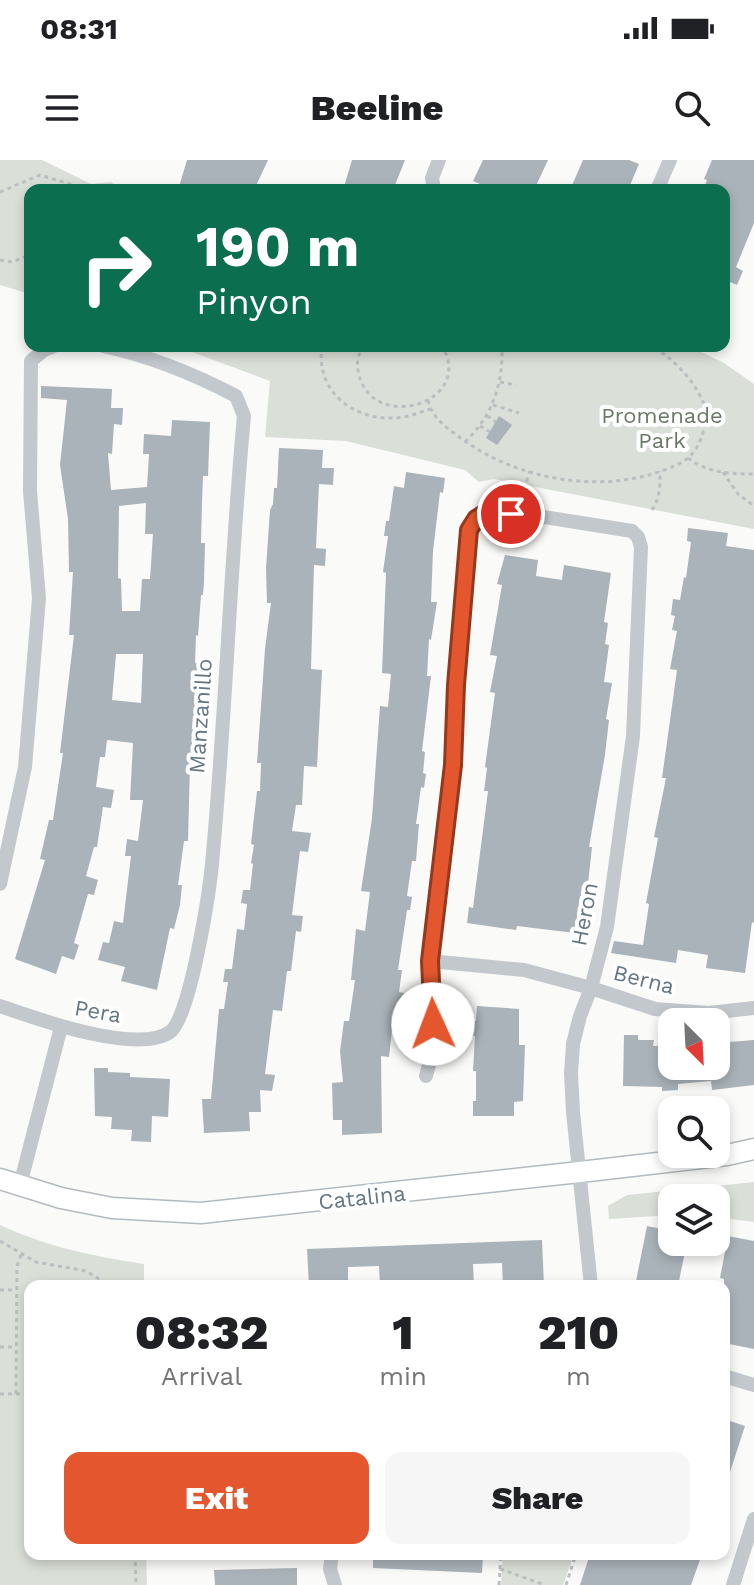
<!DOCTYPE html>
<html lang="en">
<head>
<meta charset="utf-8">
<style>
	body { margin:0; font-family:"Work Sans",sans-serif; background:#f6f6f6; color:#202124; height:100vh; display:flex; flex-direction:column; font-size:30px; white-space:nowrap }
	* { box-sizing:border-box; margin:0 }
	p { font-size:26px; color:#757577 }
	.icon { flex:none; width:44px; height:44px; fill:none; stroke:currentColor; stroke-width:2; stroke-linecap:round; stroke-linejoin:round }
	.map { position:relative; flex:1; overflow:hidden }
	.details { position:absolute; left:24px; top:1120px; width:706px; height:280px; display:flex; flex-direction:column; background:#fff; border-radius:16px; box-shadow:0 4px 12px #0003 }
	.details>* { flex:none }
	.hud { position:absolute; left:24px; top:24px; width:706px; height:168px; border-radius:16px; box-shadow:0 4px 12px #0003; background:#0b6e4f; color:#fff; overflow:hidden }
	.needle { width:52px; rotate:156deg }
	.controls { position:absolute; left:658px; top:848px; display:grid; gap:16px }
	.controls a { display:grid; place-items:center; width:72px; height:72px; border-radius:16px; background:#fff; box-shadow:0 4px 12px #0003; font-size:40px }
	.pin { position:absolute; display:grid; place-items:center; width:68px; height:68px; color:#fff; margin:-34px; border:4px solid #fff; border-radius:50%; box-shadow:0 2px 8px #0007 }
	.me { position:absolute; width:88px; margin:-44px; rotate:358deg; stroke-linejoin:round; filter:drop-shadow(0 0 6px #0008) }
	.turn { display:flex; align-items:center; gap:28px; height:168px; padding:0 40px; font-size:36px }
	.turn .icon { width:104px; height:104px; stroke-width:2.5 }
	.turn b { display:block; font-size:56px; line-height:68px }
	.eta { display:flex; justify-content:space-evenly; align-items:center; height:136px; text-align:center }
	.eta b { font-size:48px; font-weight:800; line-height:56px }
	.cta { display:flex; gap:16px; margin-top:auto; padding:16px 40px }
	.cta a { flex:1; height:92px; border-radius:16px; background:#e4572e; color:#fff; font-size:32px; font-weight:800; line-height:92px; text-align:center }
	.cta a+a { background:#f6f6f6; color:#202124 }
	.status { display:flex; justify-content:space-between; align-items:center; height:56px; padding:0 40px; background:#fff; direction:ltr }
	.status svg { height:22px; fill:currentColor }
	header { display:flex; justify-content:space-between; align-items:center; height:104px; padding:0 40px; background:#fff; font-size:36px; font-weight:800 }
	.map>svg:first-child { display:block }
</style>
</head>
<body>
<div class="status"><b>08:31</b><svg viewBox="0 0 49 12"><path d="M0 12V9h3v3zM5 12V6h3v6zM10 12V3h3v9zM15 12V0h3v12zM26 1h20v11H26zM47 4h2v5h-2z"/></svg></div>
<header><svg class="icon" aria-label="menu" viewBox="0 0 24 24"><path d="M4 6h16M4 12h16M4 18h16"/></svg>Beeline<svg class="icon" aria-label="search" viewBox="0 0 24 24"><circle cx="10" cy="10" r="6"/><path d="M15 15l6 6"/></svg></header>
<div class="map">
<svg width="754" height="1425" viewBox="0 0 754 1425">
	<rect width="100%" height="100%" fill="#fafaf8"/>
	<path fill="#dadfd7" d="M0,0H42L91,24L111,22L123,30H30V134L0,125Z
		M176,186H689L724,203L754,224V369L494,319L479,322L465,310L346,281L265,277L270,221Z
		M754,1022V1062L716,1057V1038H672V1055L609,1059L608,1046L627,1035Z
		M0,1065C48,1087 92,1096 144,1104V1126H30V1394H146L147,1425H0Z
		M503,1394H574L563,1425H501Z"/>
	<path fill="#aab3b9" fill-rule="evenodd" d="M187,0H268L254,30H178Z
		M352,0H405L393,30H343Z
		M483,0H548L534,30H494L473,21Z
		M583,0H629L639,4L628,30H570Z
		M712,0H754V63L736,107L743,111L737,125L730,122L724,136V30H703L707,20L704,19Z
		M41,226L112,229L111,248H123L122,265L114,264L112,294L108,293L111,330L147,327L149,294H143L144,274L171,276L172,260L210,262L208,316H203L202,342L201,383H205L204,422L203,435H201L198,476L196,475L195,503H198L197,559L194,596H190V604L188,681H184L178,725H182L180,745L174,769L170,768L157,830L121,821L125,807L98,800L103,782L109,783L114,761L123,763L131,696H125L127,679L138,681L143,640H130L133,583L107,580L105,597H100L96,627L114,630L111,648L103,647L97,687H94L86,716L98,720L94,735L88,734L74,783L79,785L74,800L62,796L56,814L15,799L45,700L40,699L49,660H53L63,593H60L74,475H69L73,412H69L68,359L60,305L67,240L41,238ZM146,343L145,374H153L150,419H142L140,451H122L121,419L118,418L119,346ZM116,494H143L141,543L112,540Z
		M499,256L512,265L497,285L486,278Z
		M279,288L323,290L322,308H334L333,325L319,324L316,388L326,389L325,406L314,405L311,509L322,510L317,607L304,606L302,645H296L292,671L311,673L308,692L300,691L292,755L303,756L301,772L296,771L291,811H287L282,851L273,850L265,914L275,915L272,931L260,930L261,952H249L250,971L204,973L202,939H211L219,849H224L228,822H223L225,809H232L237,769L244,770L247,744L241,743L243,730H250L253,704L251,703L254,685L251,684L257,631H260L261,603H257L265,489L271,443H267L266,408L270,350L273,344L274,328H277Z
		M406,312L445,318L443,333L440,332L433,391L431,442H437L431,480L429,479L427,516H431L422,591L425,592L423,613L426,614L424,628L421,627L416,664H419L416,701H412L407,736L412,737L410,750H407L398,810H402L399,832L404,833L402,846H397L395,861H393L389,897L381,896L382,973L342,975V960H333L332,923L343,922L340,891L344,861H349L355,820H351L356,769L365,771L370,732L361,731L372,658L380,546L388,547L391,514L382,513L386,413L383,412L388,376H384L386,361H389L394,326L404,328Z
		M688,368L728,373L726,386L754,390V763L752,762L745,813L706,808L708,795L678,790L676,803L611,793L614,781L643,785L649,744L646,743L658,678L654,677L666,618H662L677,510L670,509L677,471L672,470L675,456L671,455L673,439L680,440L684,417L686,418L691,382L687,381Z
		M505,395L538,400L536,416L562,420L564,405L611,413L604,462L608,463L605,484L609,485L604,522L612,523L606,559L609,560L605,595L589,687H592L588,724L586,737L580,736L575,773L517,766L516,770L467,763L469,747L473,748L488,631H484L487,608L485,607L495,533L490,532L497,496L490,495L502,425L497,424Z
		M477,846L519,849V885H525L523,941L514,942V956H473V941H476V911H473L475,876H469L470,861H476Z
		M624,875H638V880H654L653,886L672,885V906H716V883L754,880V925L712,930L711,921L678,924V930L662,931V927L623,926Z
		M94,908H108V912L130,913V917L170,919L168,957L152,956L151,982L131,981L132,970L111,969L112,957L95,956Z
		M647,1066L672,1071V1082H687L678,1126H635Z
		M728,1076L754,1081V1189L724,1183V1119L720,1118Z
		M542,1080L544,1126H503L502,1103L473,1104L474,1126H380L379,1106L348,1107V1126H309L307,1089Z
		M724,1259L745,1266L727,1321L724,1320Z
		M373,1394H483L482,1413L373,1408Z
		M590,1394H702L691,1425H580Z
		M297,1408V1425H215L214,1410Z"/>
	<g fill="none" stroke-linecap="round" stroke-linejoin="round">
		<defs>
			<path id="secondary" d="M0,1019L61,1038L112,1048L201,1053L580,1012L727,995L754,989"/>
		</defs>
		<use href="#secondary" stroke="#b3babf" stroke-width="23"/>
		<path stroke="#bbbfc2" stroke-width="3" stroke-dasharray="4 4" stroke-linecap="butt" d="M0,32L40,15L90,30
			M0,100L12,102L30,95
			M322,186C315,230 352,260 394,258C406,258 418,253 430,249
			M364,186C357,196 356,203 359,215C374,274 476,242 442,186
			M500,222L516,225
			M428,240C432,257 444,266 458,276C510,316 585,332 649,315C662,311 678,306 688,298C701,287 704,269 708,254C698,224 679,204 653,186
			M493,245L519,253
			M487,256L496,262
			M480,266L490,272
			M465,282C493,255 503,224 502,186
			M688,298C708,313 730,314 754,314
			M723,312L738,334L754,346
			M524,329L530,311
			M652,350C660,338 660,326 660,311
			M0,1081L36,1102L86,1111L111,1126
			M0,1130H16
			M0,1187H16
			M0,1234H30
			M16,1234L17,1106L21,1095
			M135,1394L136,1425
			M500,1409L545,1425
			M499,1425L501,1394
			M566,1425L576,1394"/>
		<path stroke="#c3c8cc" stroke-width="14" d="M434,30L432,18L439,0
			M657,30L670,0
			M0,724L25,607L39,438L30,331L31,201L44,190L54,186
			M430,801L524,810L591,828L655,849L709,853L754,848
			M0,846C37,859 137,895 170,872C190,858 209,734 212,704C226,555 230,405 244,256L236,236C194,214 150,196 103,186
			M426,916L434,886L430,801L453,605L456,525L469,370C477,358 485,351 500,350L632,371L638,377L641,387L633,576L607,767L591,828L580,856L573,884L571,913L573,952L591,1126
			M20,1025L61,867
			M724,1216L754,1225
			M332,1394L330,1409L335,1425
			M733,1425L754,1359"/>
		<use href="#secondary" stroke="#fff" stroke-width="20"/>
	</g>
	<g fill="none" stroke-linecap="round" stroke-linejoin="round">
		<defs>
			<path id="route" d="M433,864L430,801L453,605L456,525L469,370L476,359L490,350L511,354"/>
		</defs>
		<use href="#route" stroke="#94391e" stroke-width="20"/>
		<use href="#route" stroke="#e4572e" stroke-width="14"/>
	</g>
	<g text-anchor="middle" stroke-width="8" stroke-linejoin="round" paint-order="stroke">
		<g font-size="22" fill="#687a64" stroke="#fff">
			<text x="662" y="263">Promenade<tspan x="662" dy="25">Park</tspan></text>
		</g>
		<g font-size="22" fill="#657683" stroke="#fff">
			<text transform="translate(200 556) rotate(-86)" y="8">Manzanillo</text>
			<text transform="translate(584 754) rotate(-79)" y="8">Heron</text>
			<text transform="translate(644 819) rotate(14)" y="8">Berna</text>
			<text transform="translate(98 851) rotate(10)" y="8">Pera</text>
			<text transform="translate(362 1037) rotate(-6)" y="8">Catalina</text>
		</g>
	</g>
</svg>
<div class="controls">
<a><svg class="needle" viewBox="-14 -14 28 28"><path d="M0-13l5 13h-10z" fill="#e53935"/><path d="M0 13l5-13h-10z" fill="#757577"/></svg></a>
<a><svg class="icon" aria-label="search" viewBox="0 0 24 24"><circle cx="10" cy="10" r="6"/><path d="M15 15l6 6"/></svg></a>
<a><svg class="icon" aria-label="layers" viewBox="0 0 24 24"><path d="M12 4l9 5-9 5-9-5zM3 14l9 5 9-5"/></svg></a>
</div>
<div class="pin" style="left:511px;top:354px;background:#d93025"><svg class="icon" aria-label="arrive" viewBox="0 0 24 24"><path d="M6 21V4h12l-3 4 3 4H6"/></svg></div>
<svg class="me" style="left:433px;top:864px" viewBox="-20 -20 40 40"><circle r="19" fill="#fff"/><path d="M0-13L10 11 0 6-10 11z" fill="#e4572e"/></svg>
<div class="hud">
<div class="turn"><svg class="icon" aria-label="right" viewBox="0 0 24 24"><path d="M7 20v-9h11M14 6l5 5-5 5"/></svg><div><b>190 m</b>Pinyon</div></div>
</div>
<section class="details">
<div class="eta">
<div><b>08:32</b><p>Arrival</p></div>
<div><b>1</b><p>min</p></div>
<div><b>210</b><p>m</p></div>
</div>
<div class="cta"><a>Exit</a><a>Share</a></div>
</section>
</div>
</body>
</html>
